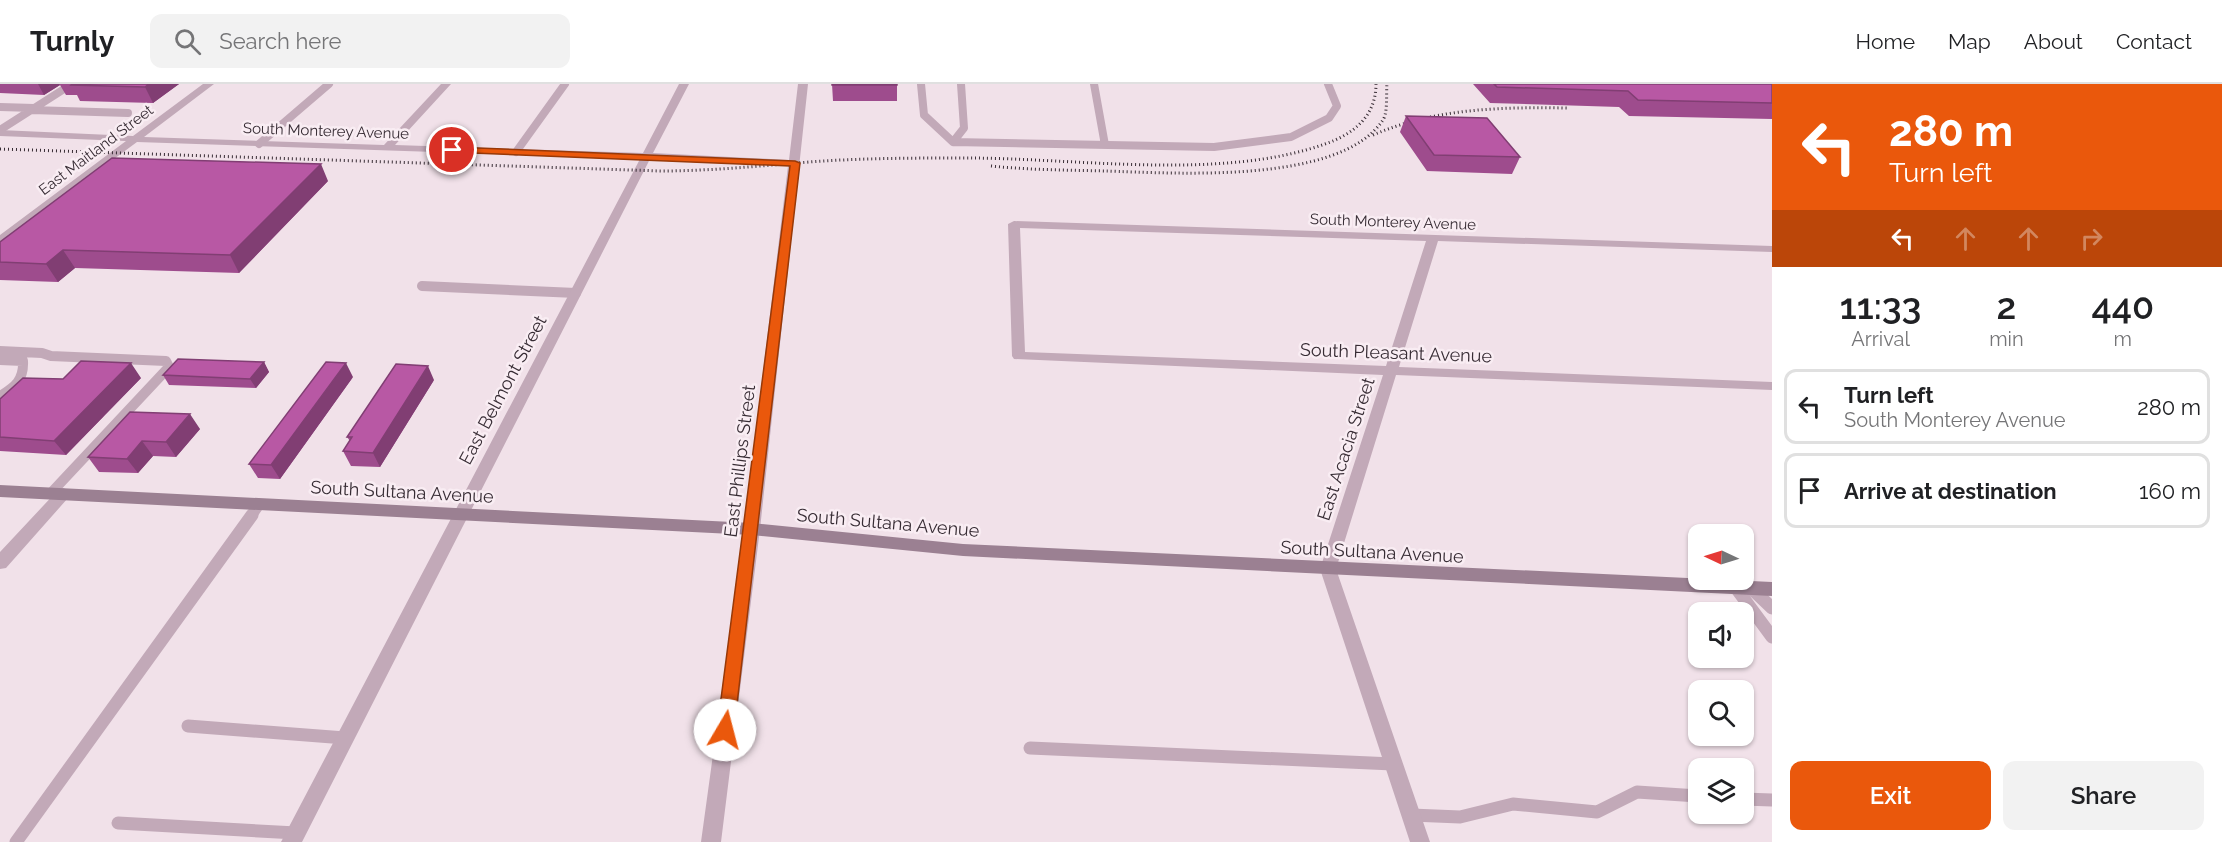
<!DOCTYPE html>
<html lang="en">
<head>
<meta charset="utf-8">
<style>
	body { margin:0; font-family:Raleway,sans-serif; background:#f2f2f2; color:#202124; height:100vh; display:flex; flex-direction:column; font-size:22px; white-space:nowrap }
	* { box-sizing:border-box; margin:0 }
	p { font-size:20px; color:#757577 }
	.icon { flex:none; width:33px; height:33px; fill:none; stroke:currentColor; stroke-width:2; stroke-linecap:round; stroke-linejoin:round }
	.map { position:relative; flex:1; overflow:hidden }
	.drawer { display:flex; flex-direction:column; background:#fff; width:450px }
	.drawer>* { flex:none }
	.banner { background:#ea580c; color:#fff; overflow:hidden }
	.needle { width:39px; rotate:274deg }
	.controls { position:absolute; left:1688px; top:440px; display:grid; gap:12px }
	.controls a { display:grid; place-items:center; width:66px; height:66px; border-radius:12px; background:#fff; box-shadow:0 2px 4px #0004; font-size:30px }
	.pin { position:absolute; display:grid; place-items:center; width:51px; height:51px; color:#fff; margin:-26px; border:3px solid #fff; border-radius:50%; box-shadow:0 2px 6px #0007 }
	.me { position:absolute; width:66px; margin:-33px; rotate:8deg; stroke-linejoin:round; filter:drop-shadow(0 0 4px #0008) }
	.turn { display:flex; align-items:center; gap:21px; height:126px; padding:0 18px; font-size:27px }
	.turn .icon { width:78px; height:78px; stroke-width:2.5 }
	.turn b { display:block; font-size:42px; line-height:51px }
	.lanes { display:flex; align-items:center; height:57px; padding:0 18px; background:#0003; justify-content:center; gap:30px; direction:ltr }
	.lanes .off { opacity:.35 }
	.eta { display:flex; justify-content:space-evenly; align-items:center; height:102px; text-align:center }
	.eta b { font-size:36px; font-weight:600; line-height:42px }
	.button { display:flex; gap:12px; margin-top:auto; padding:12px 18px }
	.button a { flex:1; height:69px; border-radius:12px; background:#ea580c; color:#fff; font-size:24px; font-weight:600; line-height:69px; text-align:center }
	.button a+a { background:#f2f2f2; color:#202124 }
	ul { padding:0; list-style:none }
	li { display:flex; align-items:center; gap:18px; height:75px; margin:0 12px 9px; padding:0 6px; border:3px solid #e0e0e0; border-radius:12px }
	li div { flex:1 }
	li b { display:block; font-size:22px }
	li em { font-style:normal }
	header { display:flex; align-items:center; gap:36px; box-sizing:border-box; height:84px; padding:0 30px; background:#fff; border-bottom:2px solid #e0e0e0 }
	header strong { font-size:28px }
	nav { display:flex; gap:33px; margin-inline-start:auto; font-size:21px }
	.search { width:420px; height:54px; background:#f2f2f2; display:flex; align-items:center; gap:15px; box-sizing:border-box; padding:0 21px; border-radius:12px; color:#757577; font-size:22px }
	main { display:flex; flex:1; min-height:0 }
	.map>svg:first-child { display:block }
</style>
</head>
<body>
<header>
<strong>Turnly</strong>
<div class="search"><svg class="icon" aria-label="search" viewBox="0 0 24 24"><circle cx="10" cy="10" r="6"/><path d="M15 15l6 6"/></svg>Search here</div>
<nav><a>Home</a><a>Map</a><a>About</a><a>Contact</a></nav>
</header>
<main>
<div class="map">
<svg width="1772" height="758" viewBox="0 0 1772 758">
	<rect width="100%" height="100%" fill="#f1e1e9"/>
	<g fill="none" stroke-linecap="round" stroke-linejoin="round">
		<path stroke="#c2a9b8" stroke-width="8" d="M921,0L924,31L953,58L1214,63L1291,53L1329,34L1337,22L1328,0
			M1094,0L1105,61
			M0,23L34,24
			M31,26L128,29
			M0,46L72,0
			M953,58L964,44L961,0
			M259,60L329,0
			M516,68L565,0"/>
		<path stroke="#c2a9b8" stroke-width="10" d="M422,202L576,209
			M0,267L42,269L51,272L166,277L169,283L50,410
			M0,276L23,277C24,296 15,303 0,312
			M251,433L260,420"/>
		<path stroke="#c2a9b8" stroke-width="13" d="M1736,504L1772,553
			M1751,504L1772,524
			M188,642L345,654
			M1030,664L1393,680
			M1743,715L1772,716
			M1411,731L1460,733L1513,720L1597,728L1637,708L1698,712
			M118,739L296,749
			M16,758L252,431"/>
		<path fill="#c2a9b8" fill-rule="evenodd" d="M203,0H214L144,53L384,61L441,0H451L395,61L643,69L679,0H689L653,69L789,76L798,0H808L760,445L721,758H701L744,445L788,82L650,75L302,758H281L640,75L137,58L0,159V151L126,57L0,52V46L133,52Z
			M1014,137L1772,162V168L1438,157L1399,283L1772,298V306L1396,291L1336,485L1430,758H1410L1320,485L1383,291L1014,275L1012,272L1008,140ZM1020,144L1426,157L1386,282L1025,268Z
			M63,404L68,406L71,410L68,414L6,484L0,485V468L58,406Z"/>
		<path fill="#9b8092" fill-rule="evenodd" d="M0,401L752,439L963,460L1772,498V512L963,472L752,451L0,413Z"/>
		<path stroke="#372c34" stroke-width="3" stroke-dasharray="1 3" stroke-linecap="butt" d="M1373,51C1436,24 1500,23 1568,24
			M0,65L660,87C710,87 759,82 809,78C862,74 915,74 968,74C1078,74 1221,97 1325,60C1354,50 1376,32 1376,0
			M991,82C1029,86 1067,86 1105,87C1175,89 1340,101 1383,36C1388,28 1386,10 1387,0"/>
	</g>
	<path fill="#9e4c8d" d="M0,0H179L153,19L80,17L77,11H66L60,1L44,11L0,9Z
		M832,0H897V17H833Z
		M1473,0H1772V35L1629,32L1619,23L1490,19Z
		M1406,32L1520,73L1512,90L1427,87L1400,48Z
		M328,97L239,189L75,184L58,198L0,196V158Z
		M264,278L269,288L256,304L169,301L163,291Z
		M353,293L280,395L258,394L249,380Z
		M141,294L66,371L0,367V315L63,295Z
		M434,296L380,383L351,382L343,367L350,357L347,353Z
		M130,328L200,345L176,373L153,372L138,389L99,388L88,373Z"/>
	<path fill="#813e73" d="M38,0H59L60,1L44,11Z
		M149,0H179L153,19L145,3Z
		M321,80L328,97L239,189L230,171Z
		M63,166L75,184L58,198L46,180Z
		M264,278L269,288L256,304L250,295Z
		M131,279L141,294L66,371L54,357Z
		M346,279L353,293L280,395L271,381Z
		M428,282L434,296L380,383L373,369Z
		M190,330L200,345L176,373L166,358Z
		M142,357L153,372L138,389L127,375Z"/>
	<path fill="#b858a4" stroke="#813e73" stroke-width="1.5" d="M72,0H149L145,3L71,1Z
		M832,0H897V1H832Z
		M1494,0H1772V19L1638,16L1628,7L1497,3Z
		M1406,32L1487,34L1520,73L1434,71Z
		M112,74L321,80L230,171L63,166L46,180L0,178V158Z
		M178,275L264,278L250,295L163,291Z
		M81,277L131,279L54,357L0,353V315L23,294L63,295Z
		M326,278L346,279L271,381L249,380Z
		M396,280L428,282L373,369L343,367L352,353H347Z
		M130,328L190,330L166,358L142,357L127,375L88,373Z"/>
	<path fill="#ea580c" stroke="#983908" stroke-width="1.5" d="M452,63L795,77L800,79L734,646L731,652L725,654L719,652L717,646L790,82L448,68V64Z"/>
	<g text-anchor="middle" stroke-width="5" stroke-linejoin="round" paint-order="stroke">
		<g font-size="15" fill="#372c34" stroke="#f9edf3">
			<text transform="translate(326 47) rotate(2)" y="5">South Monterey Avenue</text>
			<text transform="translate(96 66) rotate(-37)" y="5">East Maitland Street</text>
			<text transform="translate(1393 138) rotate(2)" y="5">South Monterey Avenue</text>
		</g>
		<g font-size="18" fill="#372c34" stroke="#f9edf3">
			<text transform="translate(1396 269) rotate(2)" y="6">South Pleasant Avenue</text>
			<text transform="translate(503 306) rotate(-62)" y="6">East Belmont Street</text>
			<text transform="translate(1346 365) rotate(-72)" y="6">East Acacia Street</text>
			<text transform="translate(740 377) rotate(-83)" y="6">East Phillips Street</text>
			<text transform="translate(402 408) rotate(3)" y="6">South Sultana Avenue</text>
			<text transform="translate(888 439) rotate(5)" y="6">South Sultana Avenue</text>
			<text transform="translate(1372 468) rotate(3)" y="6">South Sultana Avenue</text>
		</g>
	</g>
</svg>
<div class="controls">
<a><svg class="needle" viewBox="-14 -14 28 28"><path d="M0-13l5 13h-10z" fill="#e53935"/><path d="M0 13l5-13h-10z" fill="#757577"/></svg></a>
<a><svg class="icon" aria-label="sound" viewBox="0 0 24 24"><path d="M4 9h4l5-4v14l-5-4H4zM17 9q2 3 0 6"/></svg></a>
<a><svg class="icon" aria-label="search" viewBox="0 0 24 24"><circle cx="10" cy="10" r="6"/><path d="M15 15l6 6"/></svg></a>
<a><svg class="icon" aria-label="layers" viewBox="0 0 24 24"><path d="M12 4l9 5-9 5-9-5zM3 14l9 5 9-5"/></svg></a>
</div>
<div class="pin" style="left:452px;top:66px;background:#d93025"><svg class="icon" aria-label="arrive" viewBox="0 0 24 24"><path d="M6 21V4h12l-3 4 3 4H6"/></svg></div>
<svg class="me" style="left:725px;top:646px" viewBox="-20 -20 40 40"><circle r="19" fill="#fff"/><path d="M0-13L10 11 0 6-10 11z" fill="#ea580c"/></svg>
</div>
<section class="drawer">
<div class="banner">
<div class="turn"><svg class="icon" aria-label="left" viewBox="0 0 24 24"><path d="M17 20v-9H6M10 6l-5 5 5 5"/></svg><div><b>280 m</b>Turn left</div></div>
<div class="lanes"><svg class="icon" aria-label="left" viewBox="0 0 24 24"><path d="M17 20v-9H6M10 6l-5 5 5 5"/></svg><svg class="icon off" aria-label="ahead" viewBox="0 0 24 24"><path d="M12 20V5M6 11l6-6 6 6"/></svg><svg class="icon off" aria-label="ahead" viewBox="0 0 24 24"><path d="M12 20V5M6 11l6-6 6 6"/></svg><svg class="icon off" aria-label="right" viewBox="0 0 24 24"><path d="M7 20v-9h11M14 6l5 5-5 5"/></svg></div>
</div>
<div class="eta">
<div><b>11:33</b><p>Arrival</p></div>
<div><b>2</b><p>min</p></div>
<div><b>440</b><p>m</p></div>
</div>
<ul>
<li><svg class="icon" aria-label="left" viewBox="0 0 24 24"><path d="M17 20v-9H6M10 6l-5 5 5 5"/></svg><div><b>Turn left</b><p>South Monterey Avenue</p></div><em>280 m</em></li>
<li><svg class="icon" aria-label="arrive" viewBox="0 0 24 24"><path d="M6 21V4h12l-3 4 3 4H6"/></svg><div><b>Arrive at destination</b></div><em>160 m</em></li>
</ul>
<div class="button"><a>Exit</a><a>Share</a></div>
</section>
</main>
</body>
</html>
